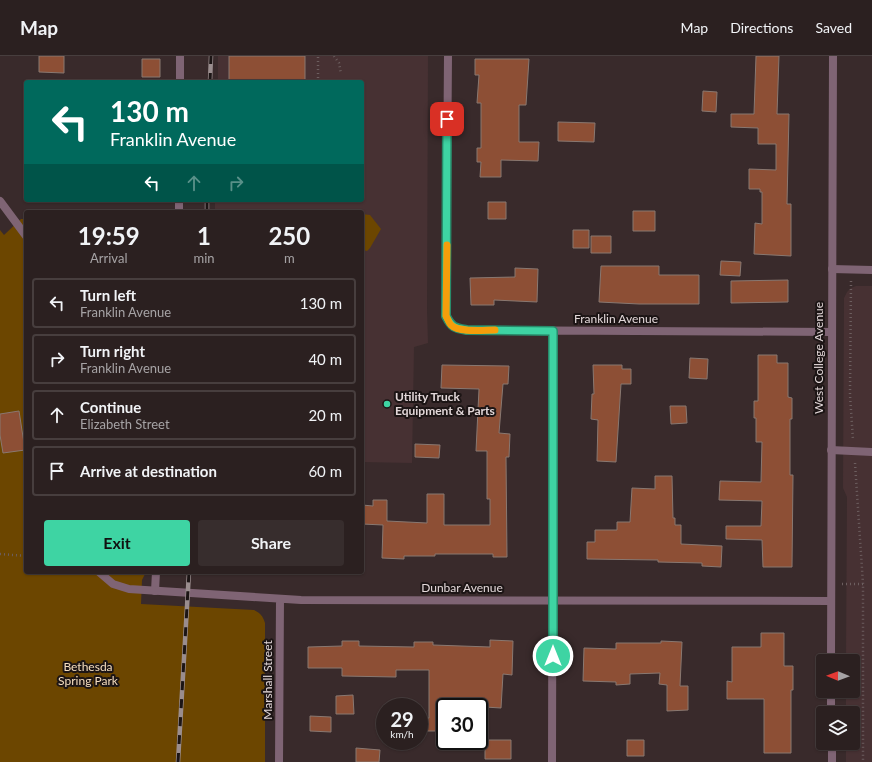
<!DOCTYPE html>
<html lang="en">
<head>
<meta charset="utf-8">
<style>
	body { margin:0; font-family:Lato,sans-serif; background:#372d2d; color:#f1f3f6; height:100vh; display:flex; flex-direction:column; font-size:15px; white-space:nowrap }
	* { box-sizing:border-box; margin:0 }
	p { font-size:13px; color:#a6a3a5 }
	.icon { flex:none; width:22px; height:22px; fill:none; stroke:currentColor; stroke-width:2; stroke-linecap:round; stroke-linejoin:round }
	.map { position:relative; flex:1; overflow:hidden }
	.sheet { position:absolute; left:24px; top:154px; width:340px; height:364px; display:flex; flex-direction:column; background:#2b2020; border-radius:4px; box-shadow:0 1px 3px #0004,0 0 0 1px #473e3e }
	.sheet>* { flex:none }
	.hud { position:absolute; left:24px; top:24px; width:340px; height:122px; border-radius:4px; box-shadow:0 1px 3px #0004,0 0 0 1px #473e3e; background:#00695c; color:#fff; overflow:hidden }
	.needle { width:26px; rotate:271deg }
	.buttons { position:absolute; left:816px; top:598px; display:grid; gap:8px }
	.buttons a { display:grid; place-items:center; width:44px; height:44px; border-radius:4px; background:#2b2020; box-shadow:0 1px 3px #0004,0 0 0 1px #473e3e; font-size:20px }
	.speed { position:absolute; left:376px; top:642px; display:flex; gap:8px; font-size:20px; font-weight:700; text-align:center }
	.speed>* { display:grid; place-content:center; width:52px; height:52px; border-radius:50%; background:#2b2020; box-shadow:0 1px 3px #0004,0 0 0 1px #473e3e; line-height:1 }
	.speed small { font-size:10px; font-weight:400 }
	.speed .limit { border:2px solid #111; border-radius:6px; background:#fff; color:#111 }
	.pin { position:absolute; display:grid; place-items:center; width:34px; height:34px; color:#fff; margin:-17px; border-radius:8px; box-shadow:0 2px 6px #0006 }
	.me { position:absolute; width:44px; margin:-22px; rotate:0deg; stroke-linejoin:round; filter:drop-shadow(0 0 3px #0008) }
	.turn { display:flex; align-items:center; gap:14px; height:84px; padding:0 20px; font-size:18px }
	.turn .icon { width:52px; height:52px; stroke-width:2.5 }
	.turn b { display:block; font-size:28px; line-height:34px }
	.lanes { display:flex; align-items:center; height:38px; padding:0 20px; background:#0003; justify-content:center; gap:20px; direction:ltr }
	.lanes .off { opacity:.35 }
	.eta { display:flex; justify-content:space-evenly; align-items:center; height:68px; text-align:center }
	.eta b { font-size:24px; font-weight:700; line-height:28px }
	.primary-button { display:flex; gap:8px; margin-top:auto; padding:8px 20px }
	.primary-button a { flex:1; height:46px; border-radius:4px; background:#3ed4a3; color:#111; font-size:16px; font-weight:700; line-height:46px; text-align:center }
	.primary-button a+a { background:#372d2d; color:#f1f3f6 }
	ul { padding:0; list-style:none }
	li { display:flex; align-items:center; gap:12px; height:50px; margin:0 8px 6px; padding:0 12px; border:2px solid #473e3e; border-radius:4px }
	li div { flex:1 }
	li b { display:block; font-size:15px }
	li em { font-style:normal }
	header { display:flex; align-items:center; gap:24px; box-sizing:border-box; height:56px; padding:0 20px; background:#2b2020; border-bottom:1px solid #473e3e }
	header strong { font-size:19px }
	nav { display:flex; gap:22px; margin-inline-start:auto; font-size:14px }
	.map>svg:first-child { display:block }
</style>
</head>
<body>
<header>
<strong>Map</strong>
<nav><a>Map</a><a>Directions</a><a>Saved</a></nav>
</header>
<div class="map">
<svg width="872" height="706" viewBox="0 0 872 706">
	<rect width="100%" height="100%" fill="#392a2b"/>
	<path fill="#473133" d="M218,0H428L427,254L428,287L414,291L412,407L362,406V156H215V144H362V26H218Z
		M856,230H872V706H846V687H853V657H846V635H853V605H846L847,441L843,432L844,242L847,236L851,232Z"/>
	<path fill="#6c4600" d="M362,158L370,159L381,173L370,192L367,195L362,194Z
		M21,163H26V516H146L142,524L141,548L254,554C260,557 263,560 265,567V706H0V174L4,179Z"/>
	<path fill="#8d4f35" stroke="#897871" d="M39,0H64V17L39,16Z
		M229,0H305V26H229Z
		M756,0H779L777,58H789L787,148H791V200L754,198L755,167L762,168V136H760V133H749V113L776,114V88H758V72L731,71V58H754Z
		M142,3H160V21H142Z
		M475,3H529L526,49H519V86H539L538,105L501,104V121H480L481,106H477V92H481V47H477L479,19H475Z
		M703,35L717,36L716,56L702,55Z
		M558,66L595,67L594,86L558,85Z
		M488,146H506V163H488Z
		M633,155H655V175H633Z
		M573,174H589V192H573Z
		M591,180H611V197H591Z
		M721,205L741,206L740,220L720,219Z
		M601,210H659V219H699V248H639L599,246Z
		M515,212L538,213L537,246L494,244V249H471L470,222L515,221Z
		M788,224V246L731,247V225Z
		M758,299H777V307H788V341L792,342V363H790V419H793L792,511H763L762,484L726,483V470H761L762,445L719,444L720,425L761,426L762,386H756V362H754V345H758Z
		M690,302L708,303L707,323L689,322Z
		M442,309L509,310L508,328H503L499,377L510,378L509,401H506L507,501H493V498H435V500H404V503L382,502L383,469L362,468V449L373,450V444H387V465L427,467V438H444V469H490V443H487V395H476L479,333L441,332Z
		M593,309H622V313H631V328H621L616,406L597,405L598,364L591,363L592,338H594Z
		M670,350H686L687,367L671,368Z
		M19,355L25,394L3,397L0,379V358Z
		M415,388L440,389L439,402L415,401Z
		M655,420H672L673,462H675V469H681V488L722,490L721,511L702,510V507L658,506V504L587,503V486H595V474H617V466H630L632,432L655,433Z
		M761,577H784V610H793V634H791V697H764V643H727V625L732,626V591H761Z
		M490,584L513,585L512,619L503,618L501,652L485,651V646H445V675H427L428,662H429V614H396V621L342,620V612H308V591L342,590V585H359V590L414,591V586H433V589L490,591Z
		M661,585L682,586L680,630H688V654L667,655V629L659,628L660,617L630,618V628L616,629V626L583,625L584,592L616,593V587H661Z
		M353,639L354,658H336V640Z
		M310,660L331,661V676L310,675Z
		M485,684H511V703H485Z
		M627,684H644V700H627Z
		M356,692L380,694L379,706H356Z"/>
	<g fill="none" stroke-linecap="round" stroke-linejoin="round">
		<path stroke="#6c5e5f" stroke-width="2.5" stroke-dasharray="1 3" stroke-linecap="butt" d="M334,0L339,7L341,18
			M318,26V0
			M851,225L850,339L853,384
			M855,407L863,528V706
			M0,498L26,500
			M60,516L67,517L77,516
			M842,528H863"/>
		<path stroke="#7f6474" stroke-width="8" d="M180,26V0
			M179,156V144
			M831,394L872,396
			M155,535L156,516"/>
		<path stroke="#7f6474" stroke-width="8" d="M448,0L446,260C452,272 455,272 467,274L831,276
			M0,145L26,180
			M832,213L872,214
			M99,516L113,528L129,533L301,544L831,545
			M279,706L280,543
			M552,706L553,275"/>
		<path stroke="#7f6474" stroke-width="8" d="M831,605L833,0
			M831,635V657
			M832,687V706"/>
		<defs>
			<path id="rail" d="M210,26L211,0
				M207,156V144
				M178,706L189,516"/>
		</defs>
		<use href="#rail" stroke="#9a8d8e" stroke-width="4.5"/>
		<use href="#rail" stroke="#1c1515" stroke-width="3" stroke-dasharray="9" stroke-linecap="butt"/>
	</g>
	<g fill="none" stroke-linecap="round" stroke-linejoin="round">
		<defs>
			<path id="route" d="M447,63L446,260C452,272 455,272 467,274L553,275V600"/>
		</defs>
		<use href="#route" stroke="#288a6a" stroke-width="10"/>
		<use href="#route" stroke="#3ed4a3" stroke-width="7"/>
		<path stroke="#f59e0b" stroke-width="7" d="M447,189L446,260C448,263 449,267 451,269C459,277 484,274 495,274"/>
	</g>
	<circle fill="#3ed4a3" stroke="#1c1515" stroke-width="1.5" cx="387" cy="348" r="4"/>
	<g text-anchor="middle" stroke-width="4" stroke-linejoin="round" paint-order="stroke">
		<g font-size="12" fill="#e2d7d8" stroke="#1c1515">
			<text x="616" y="267">Franklin Avenue</text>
			<text transform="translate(819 302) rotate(-90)" y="4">West College Avenue</text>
			<text x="462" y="536">Dunbar Avenue</text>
			<text transform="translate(268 624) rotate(-90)" y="4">Marshall Street</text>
		</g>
		<g font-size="12" font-weight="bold" fill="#e2d7d8" stroke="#1c1515" text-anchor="start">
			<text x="395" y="345">Utility Truck<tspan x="395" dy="14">Equipment &amp; Parts</tspan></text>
		</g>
		<g font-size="12" fill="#f6debf" stroke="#1c1515">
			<text x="88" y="615">Bethesda<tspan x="88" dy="14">Spring Park</tspan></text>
		</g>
	</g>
</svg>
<div class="buttons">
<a><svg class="needle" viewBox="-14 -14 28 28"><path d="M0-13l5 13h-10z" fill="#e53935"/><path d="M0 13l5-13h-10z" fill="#a6a3a5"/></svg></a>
<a><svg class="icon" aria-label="layers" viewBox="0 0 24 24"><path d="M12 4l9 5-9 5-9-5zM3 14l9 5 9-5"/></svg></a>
</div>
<div class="speed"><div>29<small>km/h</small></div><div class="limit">30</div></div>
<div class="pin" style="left:447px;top:63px;background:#d93025"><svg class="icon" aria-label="arrive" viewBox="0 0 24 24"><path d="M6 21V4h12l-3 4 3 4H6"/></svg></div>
<svg class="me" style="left:553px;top:600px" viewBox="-20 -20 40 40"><circle r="17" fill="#3ed4a3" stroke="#fff" stroke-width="3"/><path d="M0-11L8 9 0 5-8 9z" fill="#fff"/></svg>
<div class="hud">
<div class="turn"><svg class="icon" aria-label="left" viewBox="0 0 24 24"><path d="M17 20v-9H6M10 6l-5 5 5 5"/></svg><div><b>130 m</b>Franklin Avenue</div></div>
<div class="lanes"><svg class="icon" aria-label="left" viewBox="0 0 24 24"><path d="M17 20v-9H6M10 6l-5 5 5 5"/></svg><svg class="icon off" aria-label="ahead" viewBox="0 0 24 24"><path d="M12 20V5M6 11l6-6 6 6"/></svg><svg class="icon off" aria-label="right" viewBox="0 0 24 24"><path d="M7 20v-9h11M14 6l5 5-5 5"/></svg></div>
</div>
<section class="sheet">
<div class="eta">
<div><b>19:59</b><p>Arrival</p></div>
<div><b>1</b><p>min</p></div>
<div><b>250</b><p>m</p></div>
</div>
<ul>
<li><svg class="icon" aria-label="left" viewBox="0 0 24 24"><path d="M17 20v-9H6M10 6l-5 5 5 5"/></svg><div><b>Turn left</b><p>Franklin Avenue</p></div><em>130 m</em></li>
<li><svg class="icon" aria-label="right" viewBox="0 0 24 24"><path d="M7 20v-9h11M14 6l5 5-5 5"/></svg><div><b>Turn right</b><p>Franklin Avenue</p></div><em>40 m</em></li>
<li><svg class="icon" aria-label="ahead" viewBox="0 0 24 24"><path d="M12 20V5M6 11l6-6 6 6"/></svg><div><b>Continue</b><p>Elizabeth Street</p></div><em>20 m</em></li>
<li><svg class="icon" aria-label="arrive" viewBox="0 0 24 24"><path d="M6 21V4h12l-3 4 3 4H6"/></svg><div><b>Arrive at destination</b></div><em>60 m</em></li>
</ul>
<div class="primary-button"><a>Exit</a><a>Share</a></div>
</section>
</div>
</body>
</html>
